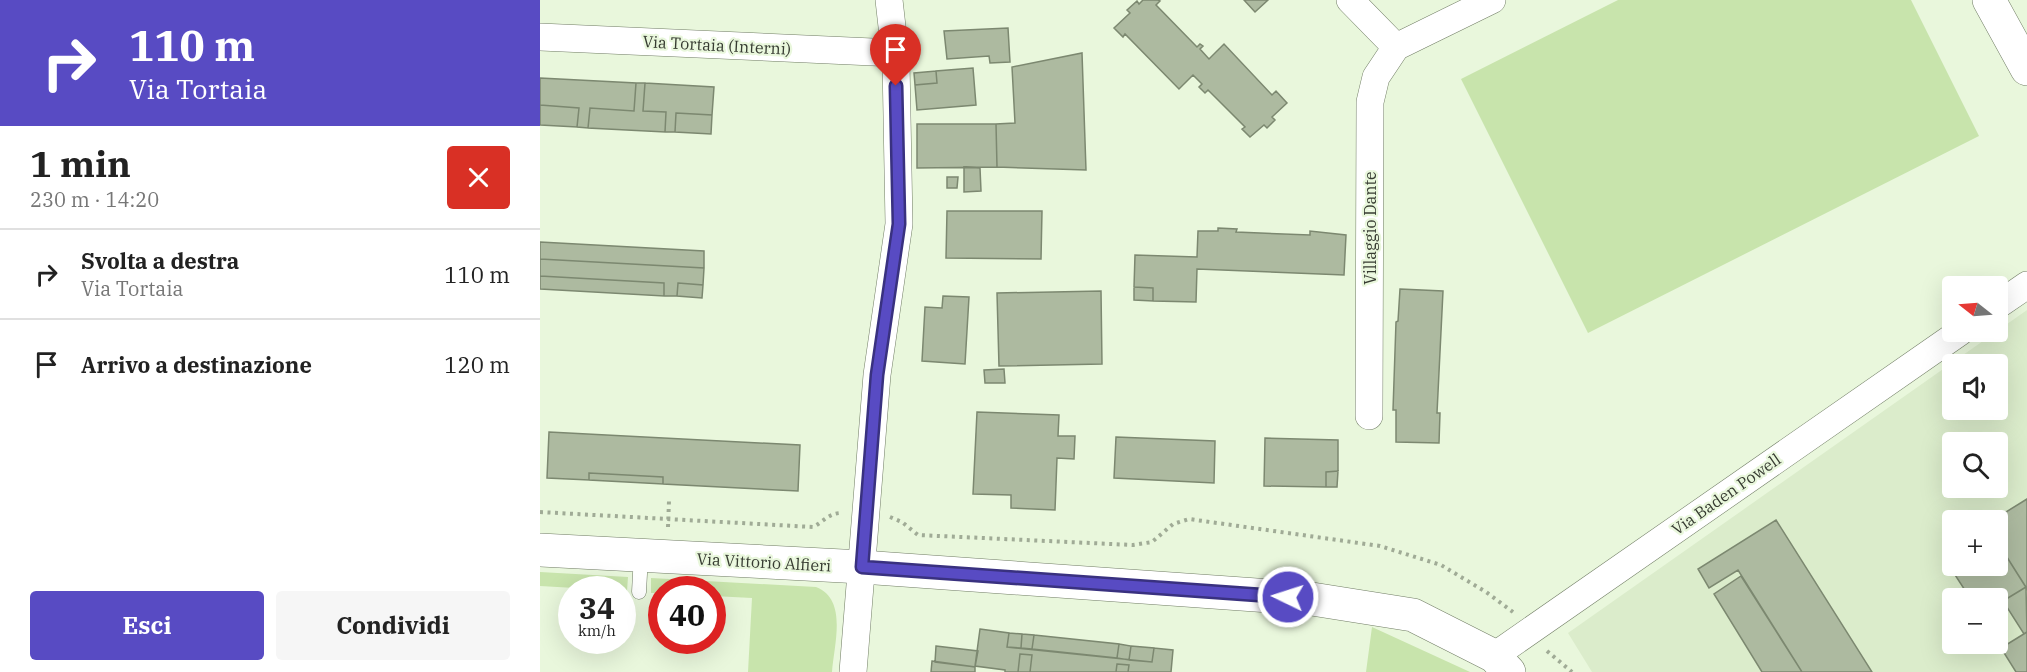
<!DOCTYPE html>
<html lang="it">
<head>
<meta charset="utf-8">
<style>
	body { margin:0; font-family:"IBM Plex Serif",serif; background:#f6f6f6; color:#222; height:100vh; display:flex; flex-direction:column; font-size:22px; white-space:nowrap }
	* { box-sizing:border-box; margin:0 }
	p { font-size:20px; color:#767676 }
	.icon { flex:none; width:33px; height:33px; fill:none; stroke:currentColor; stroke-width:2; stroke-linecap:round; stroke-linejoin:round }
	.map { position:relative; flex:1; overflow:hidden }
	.side { display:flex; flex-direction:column; background:#fff; width:540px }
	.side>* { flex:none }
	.top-card { background:#584bc3; color:#fff; overflow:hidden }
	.needle { width:39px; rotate:287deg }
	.buttons { position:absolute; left:1402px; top:276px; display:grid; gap:12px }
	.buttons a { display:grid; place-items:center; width:66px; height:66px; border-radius:6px; background:#fff; box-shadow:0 6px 24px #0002; font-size:30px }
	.speed { position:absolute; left:18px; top:576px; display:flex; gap:12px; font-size:30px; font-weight:700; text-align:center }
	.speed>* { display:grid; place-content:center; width:78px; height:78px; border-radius:50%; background:#fff; box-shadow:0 6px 24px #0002; line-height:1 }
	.speed small { font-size:15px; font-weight:400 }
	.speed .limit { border:9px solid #d22; background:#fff; color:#111 }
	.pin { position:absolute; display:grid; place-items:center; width:51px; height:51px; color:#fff; margin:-62px -26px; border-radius:50% 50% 50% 0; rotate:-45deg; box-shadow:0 0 6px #0007 }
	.pin .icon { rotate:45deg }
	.me { position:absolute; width:66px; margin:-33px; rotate:274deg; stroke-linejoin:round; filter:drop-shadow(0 0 4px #0008) }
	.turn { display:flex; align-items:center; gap:21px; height:126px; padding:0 30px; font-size:27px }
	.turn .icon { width:78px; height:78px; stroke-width:2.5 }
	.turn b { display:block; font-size:42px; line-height:51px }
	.round { display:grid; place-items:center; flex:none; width:63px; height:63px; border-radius:6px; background:#f6f6f6 }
	.overview { display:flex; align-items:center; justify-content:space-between; height:102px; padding:0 30px }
	h1 { font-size:36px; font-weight:700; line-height:45px }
	.button { display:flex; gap:12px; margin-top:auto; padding:12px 30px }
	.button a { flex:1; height:69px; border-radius:6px; background:#584bc3; color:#fff; font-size:24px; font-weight:700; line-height:69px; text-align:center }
	.button a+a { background:#f6f6f6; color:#222 }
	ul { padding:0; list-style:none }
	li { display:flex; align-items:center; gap:18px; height:90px; padding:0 30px; border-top:2px solid #e0e0e0 }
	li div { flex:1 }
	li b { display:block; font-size:22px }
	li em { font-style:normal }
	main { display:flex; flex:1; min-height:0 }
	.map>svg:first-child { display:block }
</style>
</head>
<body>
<main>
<section class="side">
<div class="top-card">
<div class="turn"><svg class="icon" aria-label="right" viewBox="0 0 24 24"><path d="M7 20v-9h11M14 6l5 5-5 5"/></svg><div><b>110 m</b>Via Tortaia</div></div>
</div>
<div class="overview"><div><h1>1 min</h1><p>230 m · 14:20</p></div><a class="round" style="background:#d93025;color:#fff"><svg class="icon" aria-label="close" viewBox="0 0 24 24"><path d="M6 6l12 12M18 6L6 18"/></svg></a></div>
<ul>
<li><svg class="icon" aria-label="right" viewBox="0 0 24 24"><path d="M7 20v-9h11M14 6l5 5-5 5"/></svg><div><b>Svolta a destra</b><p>Via Tortaia</p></div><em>110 m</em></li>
<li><svg class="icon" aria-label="arrive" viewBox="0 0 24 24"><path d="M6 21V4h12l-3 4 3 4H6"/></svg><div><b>Arrivo a destinazione</b></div><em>120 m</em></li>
</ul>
<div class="button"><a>Esci</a><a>Condividi</a></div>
</section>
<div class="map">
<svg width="1487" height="672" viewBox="0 0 1487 672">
	<rect width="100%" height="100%" fill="#e9f7dc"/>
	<path fill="#dbeccb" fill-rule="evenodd" d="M1487,310V672H1052L1028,633ZM1413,364H1458V410H1413ZM1413,442H1458V488H1413ZM1413,520H1458V566H1413ZM1413,598H1458V644H1413Z"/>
	<path fill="#c8e4ac" d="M1078,0H1371L1439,136L1048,333L921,79Z
		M0,572L88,577L87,591L0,586Z
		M111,578L276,587C308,599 294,645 292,672H208L212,598L173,596L172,590H122L121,593H111Z
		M832,627L930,672H826Z"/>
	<path fill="#adbaa0" stroke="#7c8870" stroke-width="1.5" d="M603,0H618L620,1L616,5L657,47L660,44L663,46L660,49L669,59L684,44L732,95L736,91L747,103L732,117L735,120L727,128L724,125L710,137L702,129L705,127L668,90L665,93L659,87L662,84L653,75L639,89L585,34L583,37L574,28L590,13L587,10L597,1L599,4Z
		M704,0H728L715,12Z
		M468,28L470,62L450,63L449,56L407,59L404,31Z
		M542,53L546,170L457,167L456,124L475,123L472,67Z
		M433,68L436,105L377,110L375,85L397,83L396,71Z
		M396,71L397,83L375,85L374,73Z
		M0,78L96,83L94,111L50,108L48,128L37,127L39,108L0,105Z
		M96,83H105L103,111L126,112L125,132L48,128L50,108L94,111Z
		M105,83L174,87L172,115L136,113L135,132H125L126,112L103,111Z
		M0,105L39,108L37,127L0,125Z
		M136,113L172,115L171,134L135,132Z
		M377,124H456L457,167L377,168Z
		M424,167L440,168L441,191L424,192Z
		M407,177H418L417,188H407Z
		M407,211H502L501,259L406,258Z
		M678,228L697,229L696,232L770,235V231L806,235L804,275L657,269L656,302L613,301V288L594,287L595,255L657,257L658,231H678Z
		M0,242L164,251V268L0,259Z
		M0,259L164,268L163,285L138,283L137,296H124V283L0,276Z
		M0,276L124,283V296L0,289Z
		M138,283L163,285L162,298L137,296Z
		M594,287L613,288V301L594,300Z
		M860,289L903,291L897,413H900L899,443L856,442V410H853L856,322L858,321Z
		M561,291L562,364L459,366L457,293Z
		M403,296L429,297L425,364L382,361L385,307L402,308Z
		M464,369L465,383H445L444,370Z
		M437,412L519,415L518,436H535L534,459L517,458L515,510L471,508V495L433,494Z
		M9,432L260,445L258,491L123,484V477L49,473V480L7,478Z
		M576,437L675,441L674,483L574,478Z
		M725,438L798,440V471L786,472V487L724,486Z
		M798,471L797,487H786V472Z
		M49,473L123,477V484L49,480Z
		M1487,499V589L1458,543V520H1453Z
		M1236,520L1332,672H1262L1198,570L1169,588L1158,569Z
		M1458,543L1486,587L1458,604V598H1430L1406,561L1413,557V566H1458Z
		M1201,576L1262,672H1222L1174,594Z
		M1486,587L1487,632L1484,634L1463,601Z
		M440,629L469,633L467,647L612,662L614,648L633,650L631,672H588L589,665L577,664L576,672H490L492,655L480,654L478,672H465V670L435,666Z
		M1487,632V672H1476L1461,648Z
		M469,633L482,634L481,648L467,647Z
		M482,634L494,635L492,649L481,648Z
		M494,635L579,644L577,658L492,649Z
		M579,644L591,646L589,660L577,658Z
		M396,646L438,651L435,667L395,662Z
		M591,646L614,648L612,662L589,660Z
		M480,654L492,655L490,672H478Z
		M392,661L435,667V672H391Z
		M577,664L589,665L588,672H576Z"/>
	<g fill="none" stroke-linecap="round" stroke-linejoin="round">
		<defs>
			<path id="lane" d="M99,592L101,555"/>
			<path id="street" d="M810,0L856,47L952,0
				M0,37L355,53
				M1458,305L1487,285
				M829,416L830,102L836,77L856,47
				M954,656L1420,332
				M313,672L337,375L359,224L356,62L349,0"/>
			<path id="secondary" d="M1449,0L1487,69
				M0,550L322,567L772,599L873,615L954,656L969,672"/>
		</defs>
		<use href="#lane" stroke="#717d65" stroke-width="15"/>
		<use href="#street" stroke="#717d65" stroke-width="28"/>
		<use href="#secondary" stroke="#717d65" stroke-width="34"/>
		<path stroke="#a0ab96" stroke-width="4" stroke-dasharray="3 4.5" stroke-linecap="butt" d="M0,512L273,527C283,522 289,513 301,513
			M350,517L362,522L378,535L593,545L612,542L633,524L649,519L840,546L901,565L946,592L973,612
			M128,527L129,501
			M1007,651L1032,672"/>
		<use href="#lane" stroke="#fff" stroke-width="14"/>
		<use href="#street" stroke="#fff" stroke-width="27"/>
		<use href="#secondary" stroke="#fff" stroke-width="33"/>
	</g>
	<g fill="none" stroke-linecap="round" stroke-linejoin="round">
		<defs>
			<path id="route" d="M356,86L359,224L337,375L322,567L748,597"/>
		</defs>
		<use href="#route" stroke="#39317f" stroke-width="15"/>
		<use href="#route" stroke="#584bc3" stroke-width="10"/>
	</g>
	<g text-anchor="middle" stroke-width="4.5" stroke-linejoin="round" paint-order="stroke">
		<g font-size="16" fill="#363b31" stroke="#e9f7dc">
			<text transform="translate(177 45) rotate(3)" y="6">Via Tortaia (Interni)</text>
			<text transform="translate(830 228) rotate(-90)" y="6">Villaggio Dante</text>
			<text transform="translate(1186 494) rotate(-35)" y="6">Via Baden Powell</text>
			<text transform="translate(224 562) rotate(3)" y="6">Via Vittorio Alfieri</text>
		</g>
	</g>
</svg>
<div class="buttons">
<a><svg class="needle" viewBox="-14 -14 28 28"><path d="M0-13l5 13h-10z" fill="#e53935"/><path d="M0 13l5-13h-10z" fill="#767676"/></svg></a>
<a><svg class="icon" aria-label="sound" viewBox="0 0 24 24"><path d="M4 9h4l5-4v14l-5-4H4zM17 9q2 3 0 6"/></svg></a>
<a><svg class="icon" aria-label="search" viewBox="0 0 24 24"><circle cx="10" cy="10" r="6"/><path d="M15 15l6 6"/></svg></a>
<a>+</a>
<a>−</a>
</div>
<div class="speed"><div>34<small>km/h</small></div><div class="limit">40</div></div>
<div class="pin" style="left:356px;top:86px;background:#d93025"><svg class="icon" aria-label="arrive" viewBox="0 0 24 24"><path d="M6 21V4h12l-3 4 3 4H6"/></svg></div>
<svg class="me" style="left:748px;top:597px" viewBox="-20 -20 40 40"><circle r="17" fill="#584bc3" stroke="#fff" stroke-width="3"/><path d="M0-11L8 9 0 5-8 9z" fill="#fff"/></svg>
</div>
</main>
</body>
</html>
